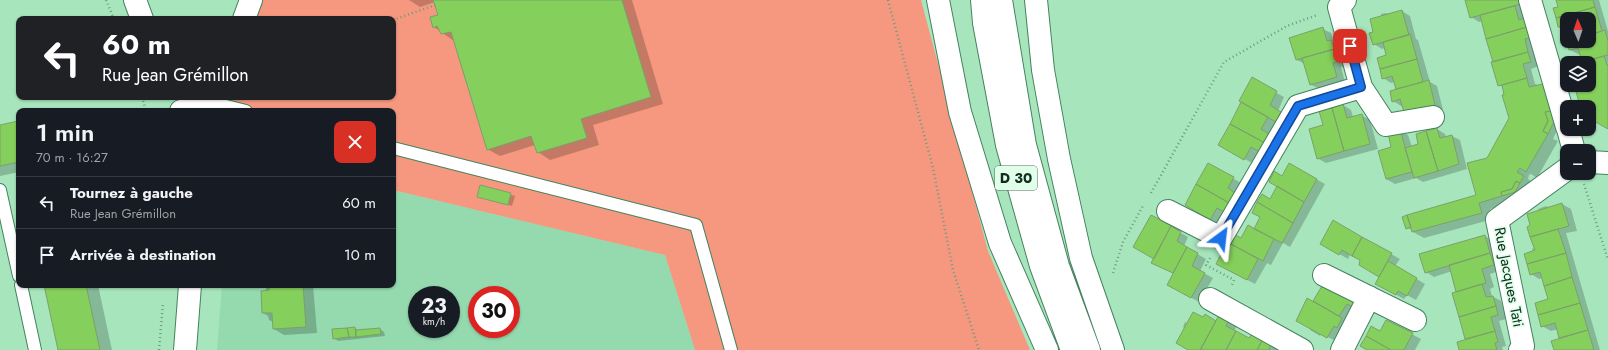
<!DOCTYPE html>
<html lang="fr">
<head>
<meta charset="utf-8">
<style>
	body { margin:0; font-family:Jost,sans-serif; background:#242831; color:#f1f3f6; height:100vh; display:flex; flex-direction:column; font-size:15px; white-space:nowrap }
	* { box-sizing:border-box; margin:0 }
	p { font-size:13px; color:#9ea1a6 }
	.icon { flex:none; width:22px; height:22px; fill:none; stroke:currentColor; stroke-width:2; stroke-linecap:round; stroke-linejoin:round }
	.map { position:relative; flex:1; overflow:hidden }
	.side { position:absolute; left:16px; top:108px; width:380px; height:180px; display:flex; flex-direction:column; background:#171b24; border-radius:8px; box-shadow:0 1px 3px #0004 }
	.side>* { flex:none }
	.banner { position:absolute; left:16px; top:16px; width:380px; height:84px; border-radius:8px; box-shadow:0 1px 3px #0004; background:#202124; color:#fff; overflow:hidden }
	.needle { width:26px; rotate:358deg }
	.controls { position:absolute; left:1560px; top:12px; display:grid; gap:8px }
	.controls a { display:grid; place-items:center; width:36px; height:36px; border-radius:8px; background:#171b24; box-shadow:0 1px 3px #0004; font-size:20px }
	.speed { position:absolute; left:408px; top:286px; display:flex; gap:8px; font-size:20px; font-weight:700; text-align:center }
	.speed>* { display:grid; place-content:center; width:52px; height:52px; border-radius:50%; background:#171b24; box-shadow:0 1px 3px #0004; line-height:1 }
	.speed small { font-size:10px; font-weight:400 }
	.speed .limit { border:6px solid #d22; background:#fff; color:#111 }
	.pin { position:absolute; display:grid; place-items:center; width:34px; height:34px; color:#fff; margin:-17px; border-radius:8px; box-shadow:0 2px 6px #0006 }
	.me { position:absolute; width:44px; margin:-22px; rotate:30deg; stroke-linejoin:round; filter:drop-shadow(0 0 3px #0008) }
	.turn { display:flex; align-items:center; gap:14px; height:84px; padding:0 20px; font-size:18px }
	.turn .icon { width:52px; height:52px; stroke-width:2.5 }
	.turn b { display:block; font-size:28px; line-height:34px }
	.round { display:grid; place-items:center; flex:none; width:42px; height:42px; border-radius:8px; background:#242831 }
	.summary { display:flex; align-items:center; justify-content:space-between; height:68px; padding:0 20px }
	h1 { font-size:24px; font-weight:600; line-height:30px }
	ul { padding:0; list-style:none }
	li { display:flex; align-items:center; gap:12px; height:52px; padding:0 20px; border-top:1px solid #363941 }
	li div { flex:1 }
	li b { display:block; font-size:15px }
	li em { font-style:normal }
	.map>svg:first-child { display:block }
</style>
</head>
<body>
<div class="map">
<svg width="1608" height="350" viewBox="0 0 1608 350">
	<rect width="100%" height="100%" fill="#a7e6bd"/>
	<path fill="#94daae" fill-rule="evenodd" d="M393,190L665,255L695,350H217L222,285H393ZM417,295H451V329H417ZM477,295H511V329H477Z"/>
	<path fill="#f5987f" d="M260,0H921L988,251L1030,350H695L665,255L393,190V111H228V97H393V19H254Z"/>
	<path fill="#0003" d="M409,0H632L663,104L593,125L599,145L550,160L538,152L535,145L500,156L487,149L454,41L434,27L439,16L435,2L420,7Z
		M1466,0H1525L1539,66L1531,69L1535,84L1538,85H1543L1554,91L1558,128L1553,139L1558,141L1537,178L1531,174L1529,175L1528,179L1534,183L1513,202L1490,209L1493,219L1424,238L1413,232V230L1407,228L1477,195L1488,159L1510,118L1504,88L1499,85L1482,21L1479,22L1471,17Z
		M1557,0H1599L1608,31V128L1589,117V107H1581L1575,85H1589V63H1583L1585,62L1583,61L1581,54H1578L1570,50L1568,41H1589V19H1567V38L1565,30L1559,27V8Z
		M1402,11L1410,16L1416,39L1418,40L1430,82L1437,86L1443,110L1413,116L1403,106H1401L1393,101L1397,90L1395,82L1391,83L1383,78L1387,55L1385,48L1382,49L1374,44V33L1381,17V14L1386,13L1390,15Z
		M1323,29L1331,33L1334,43L1339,45L1354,64L1341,67L1345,82L1319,89L1310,84L1305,64L1297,60Z
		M1252,79L1284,97L1278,111L1289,117L1284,126L1276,121L1252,163L1219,145L1243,102Z
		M1343,105L1351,110L1353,117L1361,115L1370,120L1378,149L1326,163L1317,158Z
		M18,122L19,172L0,176V126Z
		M1437,129L1445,134L1446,137L1452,136L1460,140L1467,169L1423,182L1416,178L1395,184L1386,179L1393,148L1400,131L1408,135L1412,147L1420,144Z
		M1209,164L1241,183L1219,224L1186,205Z
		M1290,165L1325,184L1290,247L1283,243L1271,265L1267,263L1255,284L1225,268L1242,239L1254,230Z
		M481,186L515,196L512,206L478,196Z
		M1562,204L1571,209L1577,231L1566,233L1600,350H1555L1560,339L1558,329L1551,331L1542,326L1549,300L1543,278L1539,279L1531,274L1533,252L1532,248L1535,249L1531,225L1539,211L1538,209L1546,206L1549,208Z
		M1164,220L1180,229L1179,232L1188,237L1184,246L1206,259L1200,271L1213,278L1199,302L1168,285L1174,274L1161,267Z
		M1333,221L1400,259L1395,266L1425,284L1416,300L1407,295L1404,299L1377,284L1380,277L1362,260L1350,254L1348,259L1321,243Z
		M1485,236L1493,241L1502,270L1490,274L1494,287L1490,289L1492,296L1501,301L1506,319L1499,321L1506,346L1502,347L1503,350H1460L1467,340L1453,294L1457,292L1452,271L1434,277L1426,272Z
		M1325,282L1355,308L1336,341L1321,334L1320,336L1310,330L1313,303Z
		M45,285H98L112,350H59Z
		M266,285H313L317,333L284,335L274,329L273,322L269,320L268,316L263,313L269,291L266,290Z
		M1221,314L1238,324L1234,331L1250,340L1280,346L1278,350H1190L1185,329L1183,327L1185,322L1188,324L1204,319L1217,322Z
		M1387,321L1421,339L1415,350H1369Z
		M355,328L359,331L380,329L384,332L385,336L338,341L334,338Z"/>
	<path fill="#85d05c" stroke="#7ca06b" d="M433,0H622L651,97L581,119L587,138L537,153L531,136L487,150L451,32L441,34L437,26L433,28L430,17L438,15Z
		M1465,0H1519L1520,4L1470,18Z
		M1556,0H1593L1595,7L1556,18L1553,8L1558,7Z
		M1515,6L1519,20L1524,18L1527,27L1486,39L1480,15Z
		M1595,7L1602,31L1589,35V19H1567V41L1563,27H1558L1556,18Z
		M1402,10L1409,35L1373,45L1369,33L1373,32L1370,19Z
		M1323,27L1327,41L1331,40L1334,49L1296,60L1289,38Z
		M1527,27L1530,38L1525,39L1528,52L1493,62L1486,39Z
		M1605,30L1608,41V55L1582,62L1578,48L1569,50L1567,41H1589V35Z
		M1410,34L1417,59L1380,69L1377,58L1386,55L1383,42Z
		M1343,47L1347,59L1333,63L1337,77L1310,85L1302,58Z
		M1528,52L1531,62L1523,64L1527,78L1498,86L1491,62Z
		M1604,56L1607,65H1608V129L1592,120L1594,116L1589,113V107H1585L1583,101L1579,102L1574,85H1589V63H1579Z
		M1417,59L1423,82L1396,89L1392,76L1382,79L1380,69Z
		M1252,77L1277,91L1270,105L1281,112L1276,122L1239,101Z
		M1527,78L1529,87L1543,84L1551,111L1545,112L1548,121L1543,131L1548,134L1526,172L1520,168L1517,172L1524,176L1520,183L1516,181L1512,189L1501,192L1502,196L1479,203L1482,213L1412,232L1407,215L1476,195L1467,163L1487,158L1509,118L1502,95H1504L1502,85Z
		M1429,80L1435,105L1404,112L1400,99L1392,102L1390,91Z
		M1241,102L1268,117L1261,129L1269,134L1265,143L1230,124Z
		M1343,104L1347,118L1362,114L1370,144L1344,151L1332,108Z
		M1332,108L1344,151L1317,159L1309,129L1323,125L1319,111Z
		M1551,111L1554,122L1548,134L1543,131L1548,121L1545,112Z
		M18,121L19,162L0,166V125Z
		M1230,124L1265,143L1260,152L1251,147L1244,160L1218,145Z
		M1437,128L1440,138L1452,135L1459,164L1438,171L1426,131Z
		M1400,129L1412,172L1386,179L1378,151L1391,147L1388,133Z
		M1426,131L1438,171L1414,178L1405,148L1418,144L1416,134Z
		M1208,163L1234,177L1228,188L1236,194L1231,204L1196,184Z
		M1289,163L1317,179L1304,202L1269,182L1274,171L1282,176Z
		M1516,181L1520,183L1515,192L1502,196L1501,192L1512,189Z
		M1196,184L1231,204L1226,213L1217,208L1210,220L1185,205Z
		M480,185L511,193L508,205L477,197Z
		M1277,186L1304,202L1293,223L1257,202L1262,194L1270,199Z
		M1257,202L1293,223L1282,243L1254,229L1260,217L1252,213Z
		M1562,203L1569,226L1530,237L1527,227L1530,225L1527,214Z
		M1151,215L1163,221L1164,218L1172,224L1154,259L1133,247Z
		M1407,215L1411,227L1406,229L1402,217Z
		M1333,220L1362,237L1352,256L1342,250L1339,255L1320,244Z
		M1248,225L1274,239L1263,261L1227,242L1232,233L1241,238Z
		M1171,226L1181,232L1177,241L1187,247L1173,273L1151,263Z
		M1558,229L1566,253L1527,264L1524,254L1535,250L1530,237Z
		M1485,235L1490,253L1425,273L1419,254Z
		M1362,237L1392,253L1379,277L1359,265L1360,260L1352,256Z
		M1224,240L1258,259L1247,280L1216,264L1222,252L1219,250Z
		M1187,247L1198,253L1192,266L1205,273L1191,298L1167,285Z
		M1490,253L1494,265L1482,269L1486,283L1456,292L1449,265Z
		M1566,253L1572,277L1544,286L1540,272L1530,275L1527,264Z
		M1388,261L1417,278L1407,296L1398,291L1396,295L1375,284Z
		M1572,277L1580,303L1538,315L1535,303L1548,299L1544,286Z
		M1325,281L1359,298L1354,308L1347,304L1339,316L1313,301Z
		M1482,284L1486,297L1493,296L1496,306L1459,317L1452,293Z
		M44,285H86L100,350H58Z
		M269,285H303L306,327L273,329L272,313H262L261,291L269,290Z
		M1307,298L1342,318L1337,328L1334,326L1327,338L1296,321Z
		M1580,303L1588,330L1559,338L1555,323L1541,327L1538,315Z
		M1496,306L1498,315L1491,317L1495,331L1465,339L1459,317Z
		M1193,312L1203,317L1205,314L1216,321L1200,350H1188L1176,343Z
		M1220,313L1230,318L1226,326L1236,331L1226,350H1203L1201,349Z
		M1386,320L1413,333L1404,350H1391L1366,336L1371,326L1380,331Z
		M355,327L356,337H349L347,328Z
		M347,328L349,337L333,339L332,329Z
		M380,328L381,334L356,337V330Z
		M1588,330L1594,350H1554L1551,341Z
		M1236,331L1249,338L1254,331L1264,337L1257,350H1226Z
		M1495,331L1498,342L1495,343L1497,350H1459L1457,342Z
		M1366,336L1391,350H1367L1360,346Z
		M1264,337L1272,341L1269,349L1270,350H1257Z"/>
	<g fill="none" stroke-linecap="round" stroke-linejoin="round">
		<defs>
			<path id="lane" d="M210,102L246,111
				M393,148L696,225L731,350
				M0,190L19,276
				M21,285L35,350"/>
			<path id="street" d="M135,0L142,19
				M1530,0L1567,127
				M244,19L251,0
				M1361,87L1386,125L1433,117
				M181,111L210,102L212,97
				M1568,129L1574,151
				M1589,162L1608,163
				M1168,211L1221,238L1298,106L1361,87L1339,7L1345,0
				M1324,275L1415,320
				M1210,299L1302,350
				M185,350L190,285
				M1342,350L1369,297
				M1520,350L1523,346L1497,220L1567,169"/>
			<path id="primary" d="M938,0L960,112L1000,243L1047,350
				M982,0L984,23L1007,145L1041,266L1072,350
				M1001,0L1025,145L1058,266L1089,350
				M1036,0L1043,70L1059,159L1081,258L1113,350"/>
		</defs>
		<use href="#lane" stroke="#45825e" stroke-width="14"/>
		<use href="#street" stroke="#45825e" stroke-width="24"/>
		<use href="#primary" stroke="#45825e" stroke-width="24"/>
		<path stroke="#6c9c7d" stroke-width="2.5" stroke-dasharray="1 3" stroke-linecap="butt" d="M106,0L114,19
			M888,0L933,168L953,270L979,350
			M393,20L435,5
			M142,97L146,111
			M1584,184L1608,260
			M1151,193L1224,62L1287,26L1317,15
			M1210,258L1206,265L1234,280L1232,285
			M1113,273L1123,242L1144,204
			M159,350L163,303"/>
		<use href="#lane" stroke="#fff" stroke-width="12"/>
		<use href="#street" stroke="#fff" stroke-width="22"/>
		<use href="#primary" stroke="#fff" stroke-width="22"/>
	</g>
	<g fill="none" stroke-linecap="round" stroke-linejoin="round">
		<defs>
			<path id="route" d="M1221,238L1298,106L1361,87L1350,46"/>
		</defs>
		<use href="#route" stroke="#114b97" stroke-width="10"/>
		<use href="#route" stroke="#1a73e8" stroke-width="7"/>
	</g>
	<g text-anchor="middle" stroke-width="3.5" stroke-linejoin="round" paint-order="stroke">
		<rect fill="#dfffea" stroke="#506b5a" stroke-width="1" x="995" y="166" width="42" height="24" rx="3"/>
		<g font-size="14" font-weight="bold" fill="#122c1d">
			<text x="1016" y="183">D 30</text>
		</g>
		<g font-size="15" fill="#122c1d" stroke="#dfffea">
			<text transform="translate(1509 277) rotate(79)" y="5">Rue Jacques Tati</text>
		</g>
	</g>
</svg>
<div class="controls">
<a><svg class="needle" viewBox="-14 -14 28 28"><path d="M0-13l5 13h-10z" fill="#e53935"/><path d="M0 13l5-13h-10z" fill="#9ea1a6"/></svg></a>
<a><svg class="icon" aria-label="layers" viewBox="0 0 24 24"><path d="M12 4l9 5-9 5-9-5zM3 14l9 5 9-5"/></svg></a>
<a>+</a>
<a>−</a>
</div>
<div class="speed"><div>23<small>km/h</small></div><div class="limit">30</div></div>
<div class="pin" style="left:1350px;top:46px;background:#d93025"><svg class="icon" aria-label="arrive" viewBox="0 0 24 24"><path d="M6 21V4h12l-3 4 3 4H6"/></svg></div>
<svg class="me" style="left:1221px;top:238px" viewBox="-20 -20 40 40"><path d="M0-17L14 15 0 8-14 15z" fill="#1a73e8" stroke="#fff" stroke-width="4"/></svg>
<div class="banner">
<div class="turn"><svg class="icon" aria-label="left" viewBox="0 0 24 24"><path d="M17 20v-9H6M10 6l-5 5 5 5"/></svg><div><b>60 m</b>Rue Jean Grémillon</div></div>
</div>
<section class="side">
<div class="summary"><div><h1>1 min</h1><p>70 m · 16:27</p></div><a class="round" style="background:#d93025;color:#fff"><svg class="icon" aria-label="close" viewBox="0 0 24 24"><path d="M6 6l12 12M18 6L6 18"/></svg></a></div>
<ul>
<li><svg class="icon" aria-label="left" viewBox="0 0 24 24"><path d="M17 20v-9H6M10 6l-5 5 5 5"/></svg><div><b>Tournez à gauche</b><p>Rue Jean Grémillon</p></div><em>60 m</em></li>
<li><svg class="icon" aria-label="arrive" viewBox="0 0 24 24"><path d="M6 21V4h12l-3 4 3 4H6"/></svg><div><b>Arrivée à destination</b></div><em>10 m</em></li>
</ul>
</section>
</div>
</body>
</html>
